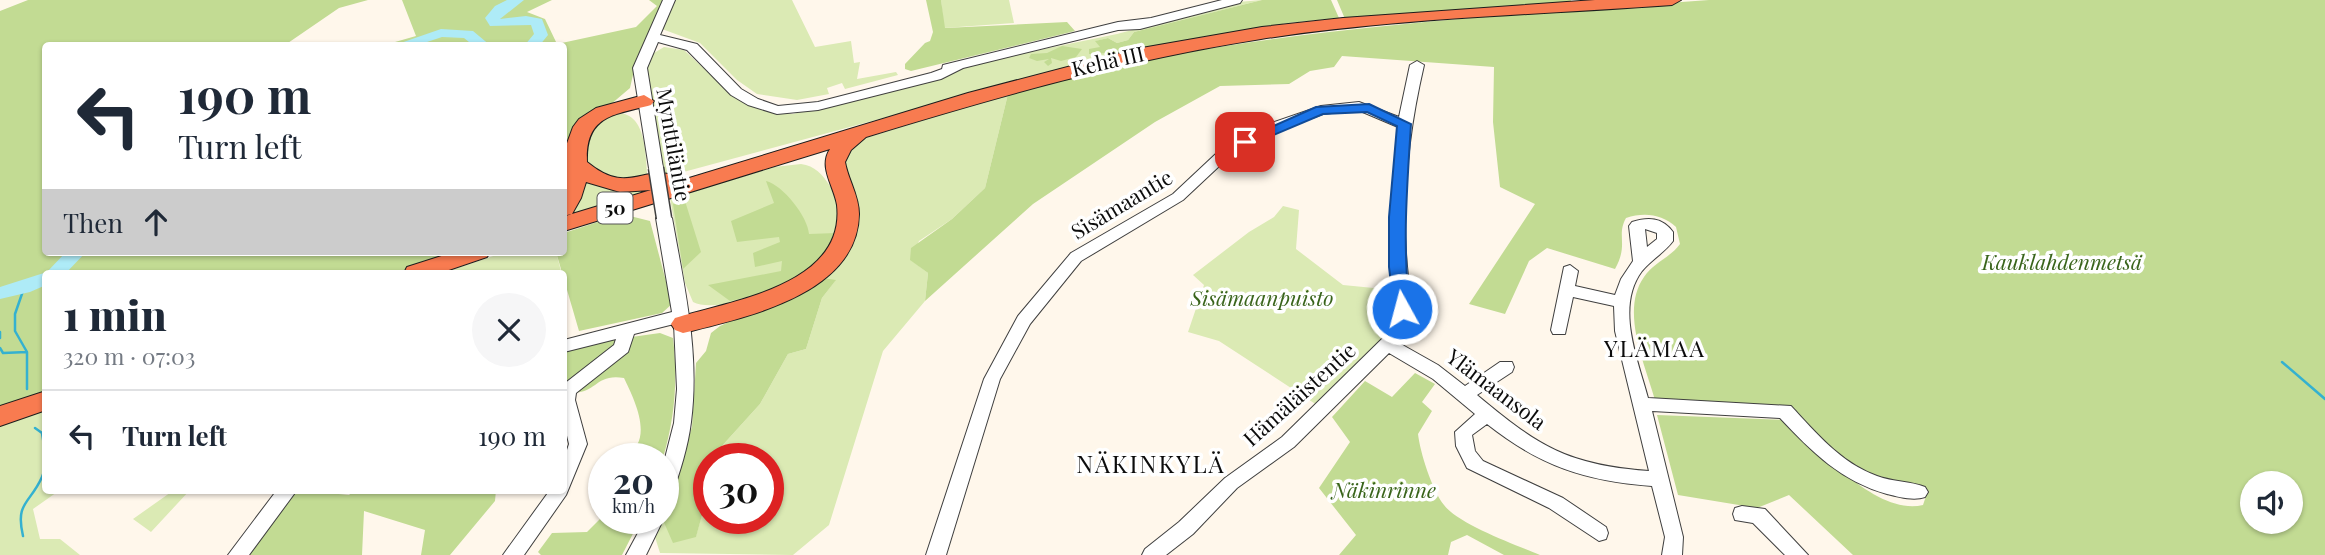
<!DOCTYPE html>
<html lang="en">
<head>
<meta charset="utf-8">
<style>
	body { margin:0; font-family:"Playfair Display",serif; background:#f6f6f7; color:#1f2937; height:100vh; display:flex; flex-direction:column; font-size:26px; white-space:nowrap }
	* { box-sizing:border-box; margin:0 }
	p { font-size:23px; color:#747a83 }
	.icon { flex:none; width:38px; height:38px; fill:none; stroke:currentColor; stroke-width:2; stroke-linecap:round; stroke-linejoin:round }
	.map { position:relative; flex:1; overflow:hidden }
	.panel { position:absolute; left:42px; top:270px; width:525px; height:224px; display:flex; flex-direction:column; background:#fff; border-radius:7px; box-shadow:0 2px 5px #0004 }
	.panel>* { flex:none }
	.guide { position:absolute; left:42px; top:42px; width:525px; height:214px; border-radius:7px; box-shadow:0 2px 5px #0004; background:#fff; color:#1f2937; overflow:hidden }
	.controls { position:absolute; left:2240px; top:471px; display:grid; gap:14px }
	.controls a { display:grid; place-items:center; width:63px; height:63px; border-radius:50%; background:#fff; box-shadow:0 2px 5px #0004; font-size:35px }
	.speed { position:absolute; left:588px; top:443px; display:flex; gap:14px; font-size:35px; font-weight:700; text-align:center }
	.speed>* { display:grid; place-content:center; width:91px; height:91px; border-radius:50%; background:#fff; box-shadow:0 2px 5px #0004; line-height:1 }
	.speed small { font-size:18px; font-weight:400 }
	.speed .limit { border:10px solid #d22; background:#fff; color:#111 }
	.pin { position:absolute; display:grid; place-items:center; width:60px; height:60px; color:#fff; margin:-30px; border-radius:14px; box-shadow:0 4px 10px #0006 }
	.me { position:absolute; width:77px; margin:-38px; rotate:353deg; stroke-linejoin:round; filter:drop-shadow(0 0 5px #0008) }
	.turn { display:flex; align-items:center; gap:24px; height:147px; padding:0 21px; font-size:32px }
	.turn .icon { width:91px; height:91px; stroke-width:2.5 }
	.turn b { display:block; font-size:49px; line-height:60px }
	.then { display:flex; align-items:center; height:66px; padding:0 21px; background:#0003; gap:14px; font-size:26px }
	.round { display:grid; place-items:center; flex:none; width:74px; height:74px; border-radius:37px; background:#f6f6f7 }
	.overview { display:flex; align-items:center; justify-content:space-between; height:119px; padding:0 21px }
	h1 { font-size:42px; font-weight:800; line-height:52px }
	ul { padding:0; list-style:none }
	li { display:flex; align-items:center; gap:21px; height:91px; padding:0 21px; border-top:2px solid #e0e1e3 }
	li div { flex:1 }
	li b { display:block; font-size:26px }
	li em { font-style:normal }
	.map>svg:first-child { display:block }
</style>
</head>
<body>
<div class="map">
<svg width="2325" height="555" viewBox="0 0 2325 555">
	<rect width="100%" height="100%" fill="#fff7eb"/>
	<path fill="#dbeab4" d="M673,0H792L815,47L851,41L854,63L860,62L857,79L896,72L898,75L845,89L842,83L827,88L829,94L797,100L757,94L737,80L700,43L662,29Z
		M941,0H1009L1014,23L944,28Z
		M1262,0L1134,32L1128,40L1117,43L1108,38L1096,41L1101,47L1089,53L1127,52L665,177L646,67L649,56L664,47L684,50L713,77L754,107L793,114L1005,57L1117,34L1238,2Z
		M1008,94L985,188L952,219L919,241L911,260L928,273L925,301L883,351L829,525L793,555L660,553L655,537L661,518L696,536L709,490V518H768V458H718L721,447L760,404L788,354L806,349L822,298L835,281L823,278L858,216V202L842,163L856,141Z
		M616,113C648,112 645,157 648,180L619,182L587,165L584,155L593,125Z
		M801,164C815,166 822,174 830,186C839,198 843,217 836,232C832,241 777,289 767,293C749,299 710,311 693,302L685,283L670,198L774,167Z
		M580,175C608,195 638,187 670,184L564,218Z
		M1283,206L1299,210L1296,249L1343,285L1394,290L1396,323L1385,340L1317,405L1219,341L1188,332L1204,285L1193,275L1249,232L1274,217Z
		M505,252H556L561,271L449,273V271Z
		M45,405L46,490H60L33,509L40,539H60L80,555H0V421Z
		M174,490H190L151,532L133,519Z"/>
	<path fill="#c2db93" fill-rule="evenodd" d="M28,0H368L339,8L285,45L46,46V252H458L395,273H46L45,393L12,405L0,406V11Z
		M402,0H552L527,12L545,19L557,44L636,27L657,6L649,0H663L655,25L637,57L630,88L610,105L593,113L564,199V46H381L416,36Z
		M926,0H941L945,28L1067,22L1075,31L911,71L905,69V64L925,43L930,41L933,32Z
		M1262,0H1331L1339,18L1288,23L1127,52L1089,54V49L1100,47L1095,41L1108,38L1117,43L1128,40L1134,32Z
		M1337,0H1571L1570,3L1345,19Z
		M1709,0H2325V555H1853L1789,495L1757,508L1678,495L1657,415L1788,420C1819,449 1876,516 1923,505L1926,496L1924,488L1847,468L1794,413L1655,400C1645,364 1620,311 1644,277C1653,263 1671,257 1680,244L1676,227C1662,214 1644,212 1626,218C1616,236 1629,244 1615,269L1547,248L1529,261L1505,314L1469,304L1535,204L1500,187L1493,122L1494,67L1342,56L1334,67L1310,71L1289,84L1220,86L1155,122L1033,204L925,301L928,273L910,260L911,248L952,219L985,188L1008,94C1082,76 1156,56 1232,45C1390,21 1550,12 1709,0ZM2252,483H2291V522H2252Z
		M1062,46L1082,49L1076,57L1061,61L1051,58L1052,63L1048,66L1044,62L1049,59L1037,61L1029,58L1031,54L1047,53Z
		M766,181C783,185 808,217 809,234L836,233C818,280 774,291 730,301L708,285L781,271L782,261L755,267L753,253L780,242L779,237L737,242L731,221L774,203Z
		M685,201L701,252L683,269L673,204Z
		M622,214L650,221L672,304L662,313L579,331L556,252H564V233Z
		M823,278L836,280L822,298L806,349L788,354L760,404L721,447L718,458H709V490L696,537L673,543L662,518L692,427L696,363L706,351L711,333L720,326Z
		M660,333L673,338C678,380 675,417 663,458H626C630,454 634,450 637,445C648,426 632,395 624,378C592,373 599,397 564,392V351L589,343Z
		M1415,373L1435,384L1422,402L1432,411L1418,434C1420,452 1432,490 1444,505C1458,524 1516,545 1540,555H1504L1467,535L1451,542L1448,555H1339L1356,535L1319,488L1350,442L1332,417L1365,381L1392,397Z
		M298,490L349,495L354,490H496L495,501L450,555H421L425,530L364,511L362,555H247Z
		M604,515V518H641L622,555H541L538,552L552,533L587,532Z"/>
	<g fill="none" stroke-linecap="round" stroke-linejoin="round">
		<path stroke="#34b1d0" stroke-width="2.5" d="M24,288L15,314V331L27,352V389
			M0,332V338
			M0,348L3,353L27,352
			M2282,362L2325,399
			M23,536C15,502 30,504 42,477C48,464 44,446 42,433L35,428"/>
		<path fill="#aeebf7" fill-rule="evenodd" d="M507,0H524L500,19L526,16L542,19L548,35L539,46H524L534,34L531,25L490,26L485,18L495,6Z
			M441,29L473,31L491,46H474L464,38L442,37L415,46H392Z
			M66,252H86L66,273H46V285L30,292L0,299V287L47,272Z"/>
		<defs>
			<path id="minor" d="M663,0H675L660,35L697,44L741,89L758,99L778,106L818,102L931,73L942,69L943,65L1118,22L1151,18L1222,0H1242L1240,3L1140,29L1118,30L963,68L941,79L818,110L777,114L748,105L731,95L687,50L658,42L647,68L663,168L656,173L649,168L633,68Z
				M1417,61L1424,65C1408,134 1400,205 1408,276C1411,298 1416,326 1399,343L1438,365L1465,386L1500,362H1512L1514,367L1512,372L1477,395C1538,446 1567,465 1649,471L1615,331L1614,306L1573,297L1565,334H1553L1551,330L1564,267L1570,265L1578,271L1575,286L1615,295L1621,279L1633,261L1629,226L1632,222C1648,217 1662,217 1673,232V241C1664,253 1651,260 1642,271C1615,307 1638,360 1648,398L1791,406C1816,433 1841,463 1877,476C1893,482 1910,481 1925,487L1928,492L1925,497C1914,501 1899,497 1887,494C1841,481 1812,452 1780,418L1652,411L1683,537L1682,555H1662L1665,537L1652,486C1585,481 1540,466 1487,424L1472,435L1475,451L1483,461L1563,498L1606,527L1608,533L1606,539L1599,541L1549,508L1467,468L1456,446L1455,432L1475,414L1433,379L1389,353L1294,447L1237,488L1193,534L1166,555H1142L1145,549L1179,522L1225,478L1282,437L1391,330L1394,299L1390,215L1398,127L1358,110L1323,114L1276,131L1230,156L1183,200L1081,261L1030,324L1000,379L946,555H926L984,379L1018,316L1071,253L1173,194L1220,150L1266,125L1321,106L1359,102L1399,117L1410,65ZM1645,229L1657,233V239L1647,247Z
				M664,213L672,218C684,285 700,353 691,422C688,447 680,471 672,495L670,500L663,503V466L674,423L677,389L674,324L634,334L628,352L576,393L575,400L587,444L566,495L524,555H503L550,490H564V459L569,444L564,423V384L614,345L616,339L564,352V340L672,312L656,218Z
				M277,490H297L249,555H228Z
				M1742,506L1765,509L1808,555H1785L1753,523L1735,520L1733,514L1735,508Z
				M663,516L664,518L646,555H626L646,518H663Z"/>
			<path id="highway" d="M1595,0H1681L1672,5C1535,15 1396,18 1261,39C1126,60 996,97 866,137L851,150L845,162C848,180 859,195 859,214C858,295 743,318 683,333L675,330L671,324L675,318C729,301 846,286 837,205C834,186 818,167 830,149L564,231V217L571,214L564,216L566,146L573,127L579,119L596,108L644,95L654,101L651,105C614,115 585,115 587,162C627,195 640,166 674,175L676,182L968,93L1136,49L1262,27L1343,18ZM586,182L620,192L651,190L572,214L581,198Z
				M454,252H490L487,257L440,273H404L407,267Z
				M46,391V410L0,426V406Z"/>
		</defs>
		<use href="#minor" stroke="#3f3f3f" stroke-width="2"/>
		<use href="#highway" stroke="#1d1d1d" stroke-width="2"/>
		<use href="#minor" fill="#fff" fill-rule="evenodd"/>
		<use href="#highway" fill="#f87b50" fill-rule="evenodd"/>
		<defs>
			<path id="minor-bridge" d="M656,168L664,218"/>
		</defs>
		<use href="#minor-bridge" stroke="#3f3f3f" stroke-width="17" stroke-linecap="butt"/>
		<use href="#minor-bridge" stroke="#fff" stroke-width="14"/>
	</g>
	<path fill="#1a73e8" stroke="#114b97" stroke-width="2" d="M1369,104L1411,124C1407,187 1402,247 1410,309L1402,315L1394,309L1389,267V217L1397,126L1367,112L1323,114L1250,145L1245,146L1238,142L1316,107Z"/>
	<g text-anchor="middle" stroke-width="7" stroke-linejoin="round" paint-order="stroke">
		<rect fill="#fff" stroke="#555" stroke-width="2" x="597.5" y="192.5" width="35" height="31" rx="5"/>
		<g font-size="19" font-weight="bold" fill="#0c0c0c">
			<text x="615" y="215">50</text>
		</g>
		<g font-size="21" fill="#0c0c0c" stroke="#fff">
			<text transform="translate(1108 62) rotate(-13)" y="7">Kehä III</text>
			<text transform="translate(673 145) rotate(80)" y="7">Mynttiläntie</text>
			<text transform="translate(1122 205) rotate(-31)" y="7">Sisämaantie</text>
			<text transform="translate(1496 390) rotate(37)" y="7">Ylämaansola</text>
			<text transform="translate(1300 395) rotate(-42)" y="7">Hämäläistentie</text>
		</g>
		<g font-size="21" font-style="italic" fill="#39641b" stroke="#fff">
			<text x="2062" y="270">Kauklahdenmetsä</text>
			<text x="1262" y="306">Sisämaanpuisto</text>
			<text x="1384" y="498">Näkinrinne</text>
		</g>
		<g font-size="23" letter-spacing="2" fill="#0c0c0c" stroke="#fff">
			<text x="1655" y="357">YLÄMAA</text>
		</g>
		<g font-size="24" letter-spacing="2" fill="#0c0c0c" stroke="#fff">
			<text x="1151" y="473">NÄKINKYLÄ</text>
		</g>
	</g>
</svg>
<div class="controls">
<a><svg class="icon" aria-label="sound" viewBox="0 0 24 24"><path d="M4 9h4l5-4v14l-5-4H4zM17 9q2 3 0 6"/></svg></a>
</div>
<div class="speed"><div>20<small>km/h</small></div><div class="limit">30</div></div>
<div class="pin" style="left:1245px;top:142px;background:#d93025"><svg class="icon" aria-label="arrive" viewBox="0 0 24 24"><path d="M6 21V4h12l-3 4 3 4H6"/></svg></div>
<svg class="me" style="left:1402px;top:309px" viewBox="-20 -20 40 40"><circle r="17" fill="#1a73e8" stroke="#fff" stroke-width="3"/><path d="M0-11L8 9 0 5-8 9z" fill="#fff"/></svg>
<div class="guide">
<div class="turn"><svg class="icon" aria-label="left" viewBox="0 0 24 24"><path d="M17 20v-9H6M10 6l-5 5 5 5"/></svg><div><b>190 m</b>Turn left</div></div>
<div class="then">Then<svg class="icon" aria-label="ahead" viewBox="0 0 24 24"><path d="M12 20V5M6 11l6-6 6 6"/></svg></div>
</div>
<section class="panel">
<div class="overview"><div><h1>1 min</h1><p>320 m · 07:03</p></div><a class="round"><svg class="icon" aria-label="close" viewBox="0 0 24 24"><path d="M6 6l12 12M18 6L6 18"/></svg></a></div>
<ul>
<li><svg class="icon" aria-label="left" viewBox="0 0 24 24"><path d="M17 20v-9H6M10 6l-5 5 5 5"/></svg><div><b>Turn left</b></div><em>190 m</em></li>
</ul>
</section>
</div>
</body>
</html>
